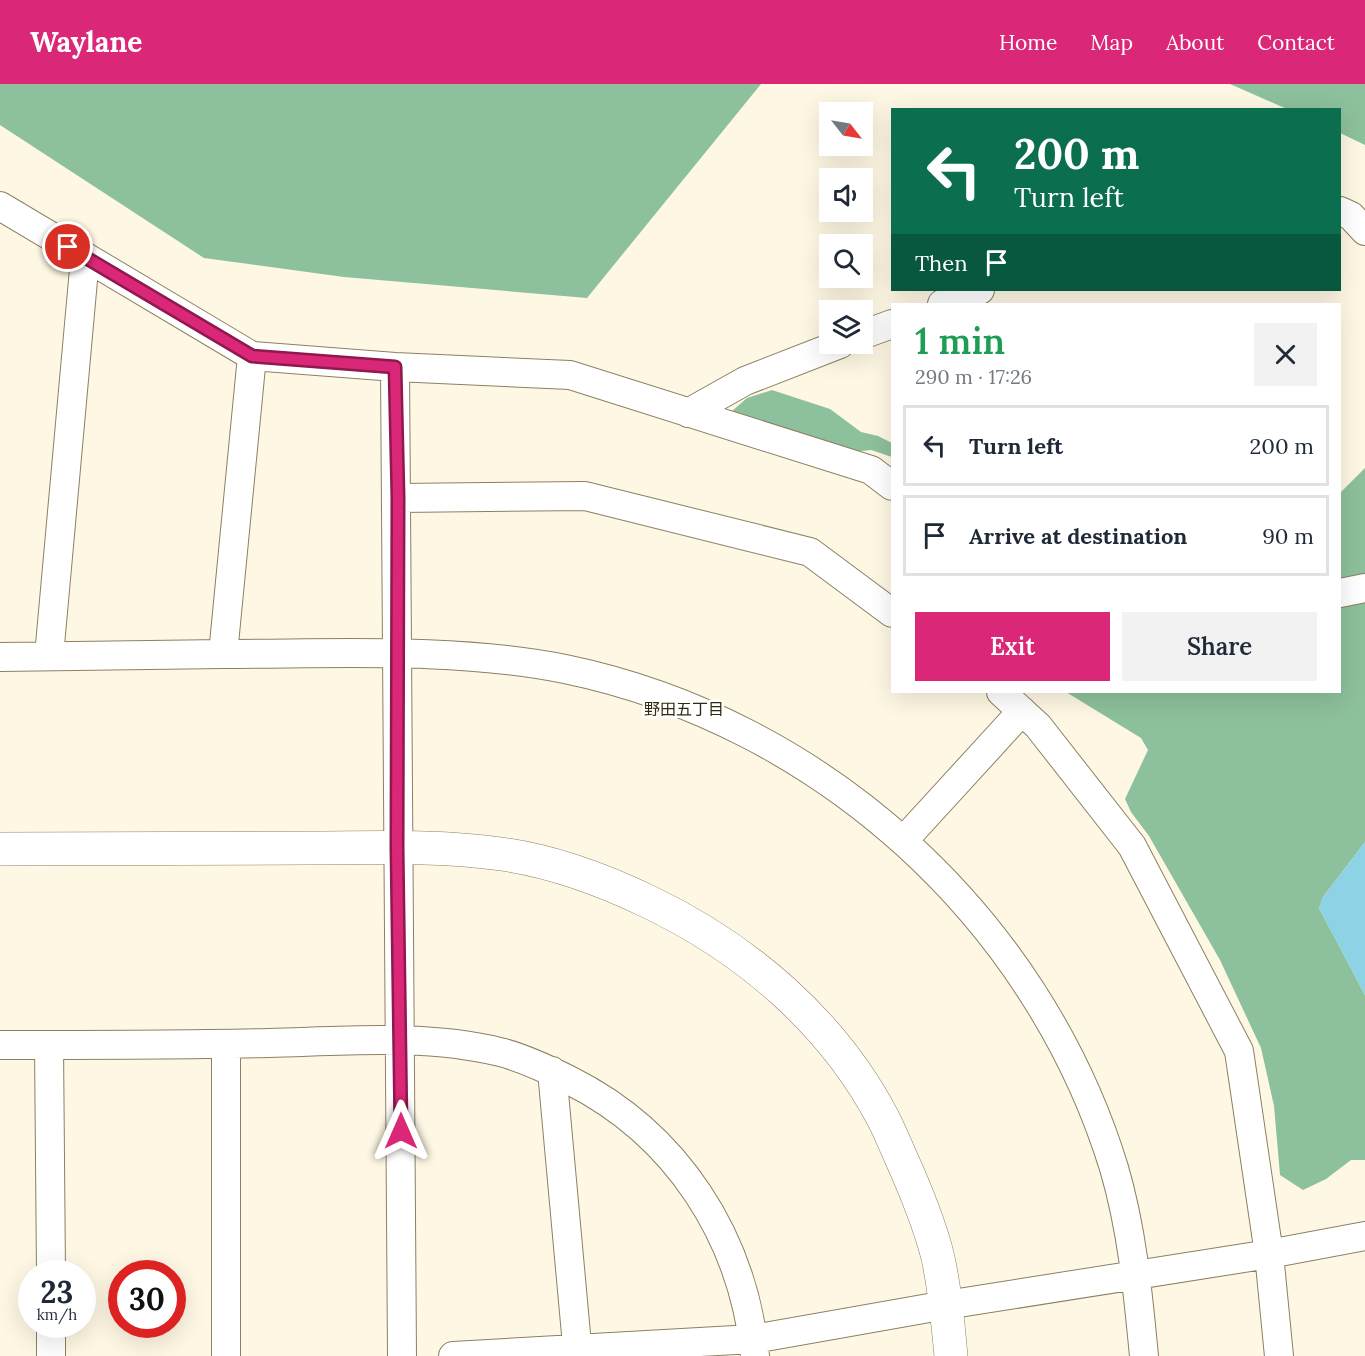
<!DOCTYPE html>
<html lang="en">
<head>
<meta charset="utf-8">
<style>
	body { margin:0; font-family:Lora,"Noto Sans JP",serif; background:#f2f2f3; color:#1f2937; height:100vh; display:flex; flex-direction:column; font-size:22px; white-space:nowrap }
	* { box-sizing:border-box; margin:0 }
	p { font-size:20px; color:#747a83 }
	.icon { flex:none; width:33px; height:33px; fill:none; stroke:currentColor; stroke-width:2; stroke-linecap:round; stroke-linejoin:round }
	.map { position:relative; flex:1; overflow:hidden }
	.details { position:absolute; left:891px; top:219px; width:450px; height:390px; display:flex; flex-direction:column; background:#fff; border-radius:0px; box-shadow:0 6px 24px #0002 }
	.details>* { flex:none }
	.hud { position:absolute; left:891px; top:24px; width:450px; height:183px; border-radius:0px; box-shadow:0 6px 24px #0002; background:#0b6e4f; color:#fff; overflow:hidden }
	.needle { width:39px; rotate:121deg }
	.controls { position:absolute; left:819px; top:18px; display:grid; gap:12px }
	.controls a { display:grid; place-items:center; width:54px; height:54px; border-radius:0px; background:#fff; box-shadow:0 6px 24px #0002; font-size:30px }
	.speed { position:absolute; left:18px; top:1176px; display:flex; gap:12px; font-size:30px; font-weight:700; text-align:center }
	.speed>* { display:grid; place-content:center; width:78px; height:78px; border-radius:50%; background:#fff; box-shadow:0 6px 24px #0002; line-height:1 }
	.speed small { font-size:15px; font-weight:400 }
	.speed .limit { border:9px solid #d22; background:#fff; color:#111 }
	.pin { position:absolute; display:grid; place-items:center; width:51px; height:51px; color:#fff; margin:-26px; border:3px solid #fff; border-radius:50%; box-shadow:0 2px 6px #0007 }
	.me { position:absolute; width:66px; margin:-33px; rotate:0deg; stroke-linejoin:round; filter:drop-shadow(0 0 4px #0008) }
	.turn { display:flex; align-items:center; gap:21px; height:126px; padding:0 24px; font-size:27px }
	.turn .icon { width:78px; height:78px; stroke-width:2.5 }
	.turn b { display:block; font-size:42px; line-height:51px }
	.then { display:flex; align-items:center; height:57px; padding:0 24px; background:#0003; gap:12px; font-size:22px }
	.round { display:grid; place-items:center; flex:none; width:63px; height:63px; border-radius:0px; background:#f2f2f3 }
	.head { display:flex; align-items:center; justify-content:space-between; height:102px; padding:0 24px }
	h1 { font-size:36px; font-weight:600; line-height:45px; color:#1e9e55 }
	.button { display:flex; gap:12px; margin-top:auto; padding:12px 24px }
	.button a { flex:1; height:69px; border-radius:0px; background:#db2777; color:#fff; font-size:24px; font-weight:600; line-height:69px; text-align:center }
	.button a+a { background:#f2f2f3; color:#1f2937 }
	ul { padding:0; list-style:none }
	li { display:flex; align-items:center; gap:18px; height:81px; margin:0 12px 9px; padding:0 12px; border:3px solid #e0e1e3; border-radius:0px }
	li div { flex:1 }
	li b { display:block; font-size:22px }
	li em { font-style:normal }
	header { display:flex; align-items:center; gap:36px; box-sizing:border-box; height:84px; padding:0 30px; background:#db2777; color:#fff }
	header strong { font-size:28px }
	nav { display:flex; gap:33px; margin-inline-start:auto; font-size:21px }
	.map>svg:first-child { display:block }
</style>
</head>
<body>
<header>
<strong>Waylane</strong>
<nav><a>Home</a><a>Map</a><a>About</a><a>Contact</a></nav>
</header>
<div class="map">
<svg width="1365" height="1272" viewBox="0 0 1365 1272">
	<rect width="100%" height="100%" fill="#fef7e3"/>
	<path fill="#8dc09c" d="M0,0H761L587,214L344,193L204,174L0,41Z
		M1230,0H1365V61L1340,49V26L1287,25Z
		M772,306L830,325L861,348L878,352L892,359V373L871,366L852,368L731,328L747,314Z
		M1365,384V492L1340,498V409Z
		M1365,514V758L1323,813L1319,824L1365,911V1076H1351L1326,1095L1303,1106L1280,1091L1274,1022L1261,964L1220,876L1149,752L1131,728L1125,715L1148,666L1141,654L1066,608H1340V520Z"/>
	<path fill="#8dd2e5" d="M1365,758V911L1319,824L1323,813Z"/>
	<g fill="none" stroke-linecap="round" stroke-linejoin="round">
		<defs>
			<path id="minor" d="M0,122L252,272L395,283L570,291L871,386L892,402
				M1340,127L1351,132L1365,147
				M942,220L980,206
				M862,251L892,240
				M395,283L402,1272
				M688,329L745,297L840,260
				M398,414L585,412L810,468L892,529
				M1340,509L1365,504
				M223,570C336,570 454,563 565,585C821,638 1037,833 1114,1084C1132,1145 1138,1209 1144,1272
				M49,572L85,174
				M0,573L223,570L252,272
				M1001,608L1038,642L1132,762L1239,967L1269,1170L1279,1272
				M904,756L1022,627
				M226,960V1272
				M0,961C90,961 179,961 269,959C346,957 425,950 500,968C524,974 547,985 569,996C677,1050 743,1153 755,1272
				M49,961L51,1190
				M552,987L578,1272
				M51,1240V1272
				M453,1272L753,1255L946,1221L1269,1170L1365,1152"/>
			<path id="tertiary" d="M0,765C103,765 206,765 309,764C373,764 438,761 501,770C552,777 601,795 647,817C746,864 833,938 884,1036C892,1052 899,1070 907,1087C919,1115 931,1144 938,1174C945,1206 948,1239 951,1272"/>
		</defs>
		<use href="#minor" stroke="#8b8062" stroke-width="30"/>
		<use href="#tertiary" stroke="#8b8062" stroke-width="34"/>
		<use href="#minor" stroke="#fff" stroke-width="28"/>
		<use href="#tertiary" stroke="#fff" stroke-width="33"/>
	</g>
	<g fill="none" stroke-linecap="round" stroke-linejoin="round">
		<defs>
			<path id="route" d="M68,163L252,272L395,283L398,414L397,764L401,1047"/>
		</defs>
		<use href="#route" stroke="#8e194d" stroke-width="15"/>
		<use href="#route" stroke="#db2777" stroke-width="10"/>
	</g>
	<g text-anchor="middle" stroke-width="5" stroke-linejoin="round" paint-order="stroke">
		<g font-size="16" fill="#32290e" stroke="#fff">
			<text x="684" y="631">野田五丁目</text>
		</g>
	</g>
</svg>
<div class="controls">
<a><svg class="needle" viewBox="-14 -14 28 28"><path d="M0-13l5 13h-10z" fill="#e53935"/><path d="M0 13l5-13h-10z" fill="#747a83"/></svg></a>
<a><svg class="icon" aria-label="sound" viewBox="0 0 24 24"><path d="M4 9h4l5-4v14l-5-4H4zM17 9q2 3 0 6"/></svg></a>
<a><svg class="icon" aria-label="search" viewBox="0 0 24 24"><circle cx="10" cy="10" r="6"/><path d="M15 15l6 6"/></svg></a>
<a><svg class="icon" aria-label="layers" viewBox="0 0 24 24"><path d="M12 4l9 5-9 5-9-5zM3 14l9 5 9-5"/></svg></a>
</div>
<div class="speed"><div>23<small>km/h</small></div><div class="limit">30</div></div>
<div class="pin" style="left:68px;top:163px;background:#d93025"><svg class="icon" aria-label="arrive" viewBox="0 0 24 24"><path d="M6 21V4h12l-3 4 3 4H6"/></svg></div>
<svg class="me" style="left:401px;top:1047px" viewBox="-20 -20 40 40"><path d="M0-17L14 15 0 8-14 15z" fill="#db2777" stroke="#fff" stroke-width="4"/></svg>
<div class="hud">
<div class="turn"><svg class="icon" aria-label="left" viewBox="0 0 24 24"><path d="M17 20v-9H6M10 6l-5 5 5 5"/></svg><div><b>200 m</b>Turn left</div></div>
<div class="then">Then<svg class="icon" aria-label="arrive" viewBox="0 0 24 24"><path d="M6 21V4h12l-3 4 3 4H6"/></svg></div>
</div>
<section class="details">
<div class="head"><div><h1>1 min</h1><p>290 m · 17:26</p></div><a class="round"><svg class="icon" aria-label="close" viewBox="0 0 24 24"><path d="M6 6l12 12M18 6L6 18"/></svg></a></div>
<ul>
<li><svg class="icon" aria-label="left" viewBox="0 0 24 24"><path d="M17 20v-9H6M10 6l-5 5 5 5"/></svg><div><b>Turn left</b></div><em>200 m</em></li>
<li><svg class="icon" aria-label="arrive" viewBox="0 0 24 24"><path d="M6 21V4h12l-3 4 3 4H6"/></svg><div><b>Arrive at destination</b></div><em>90 m</em></li>
</ul>
<div class="button"><a>Exit</a><a>Share</a></div>
</section>
</div>
</body>
</html>
